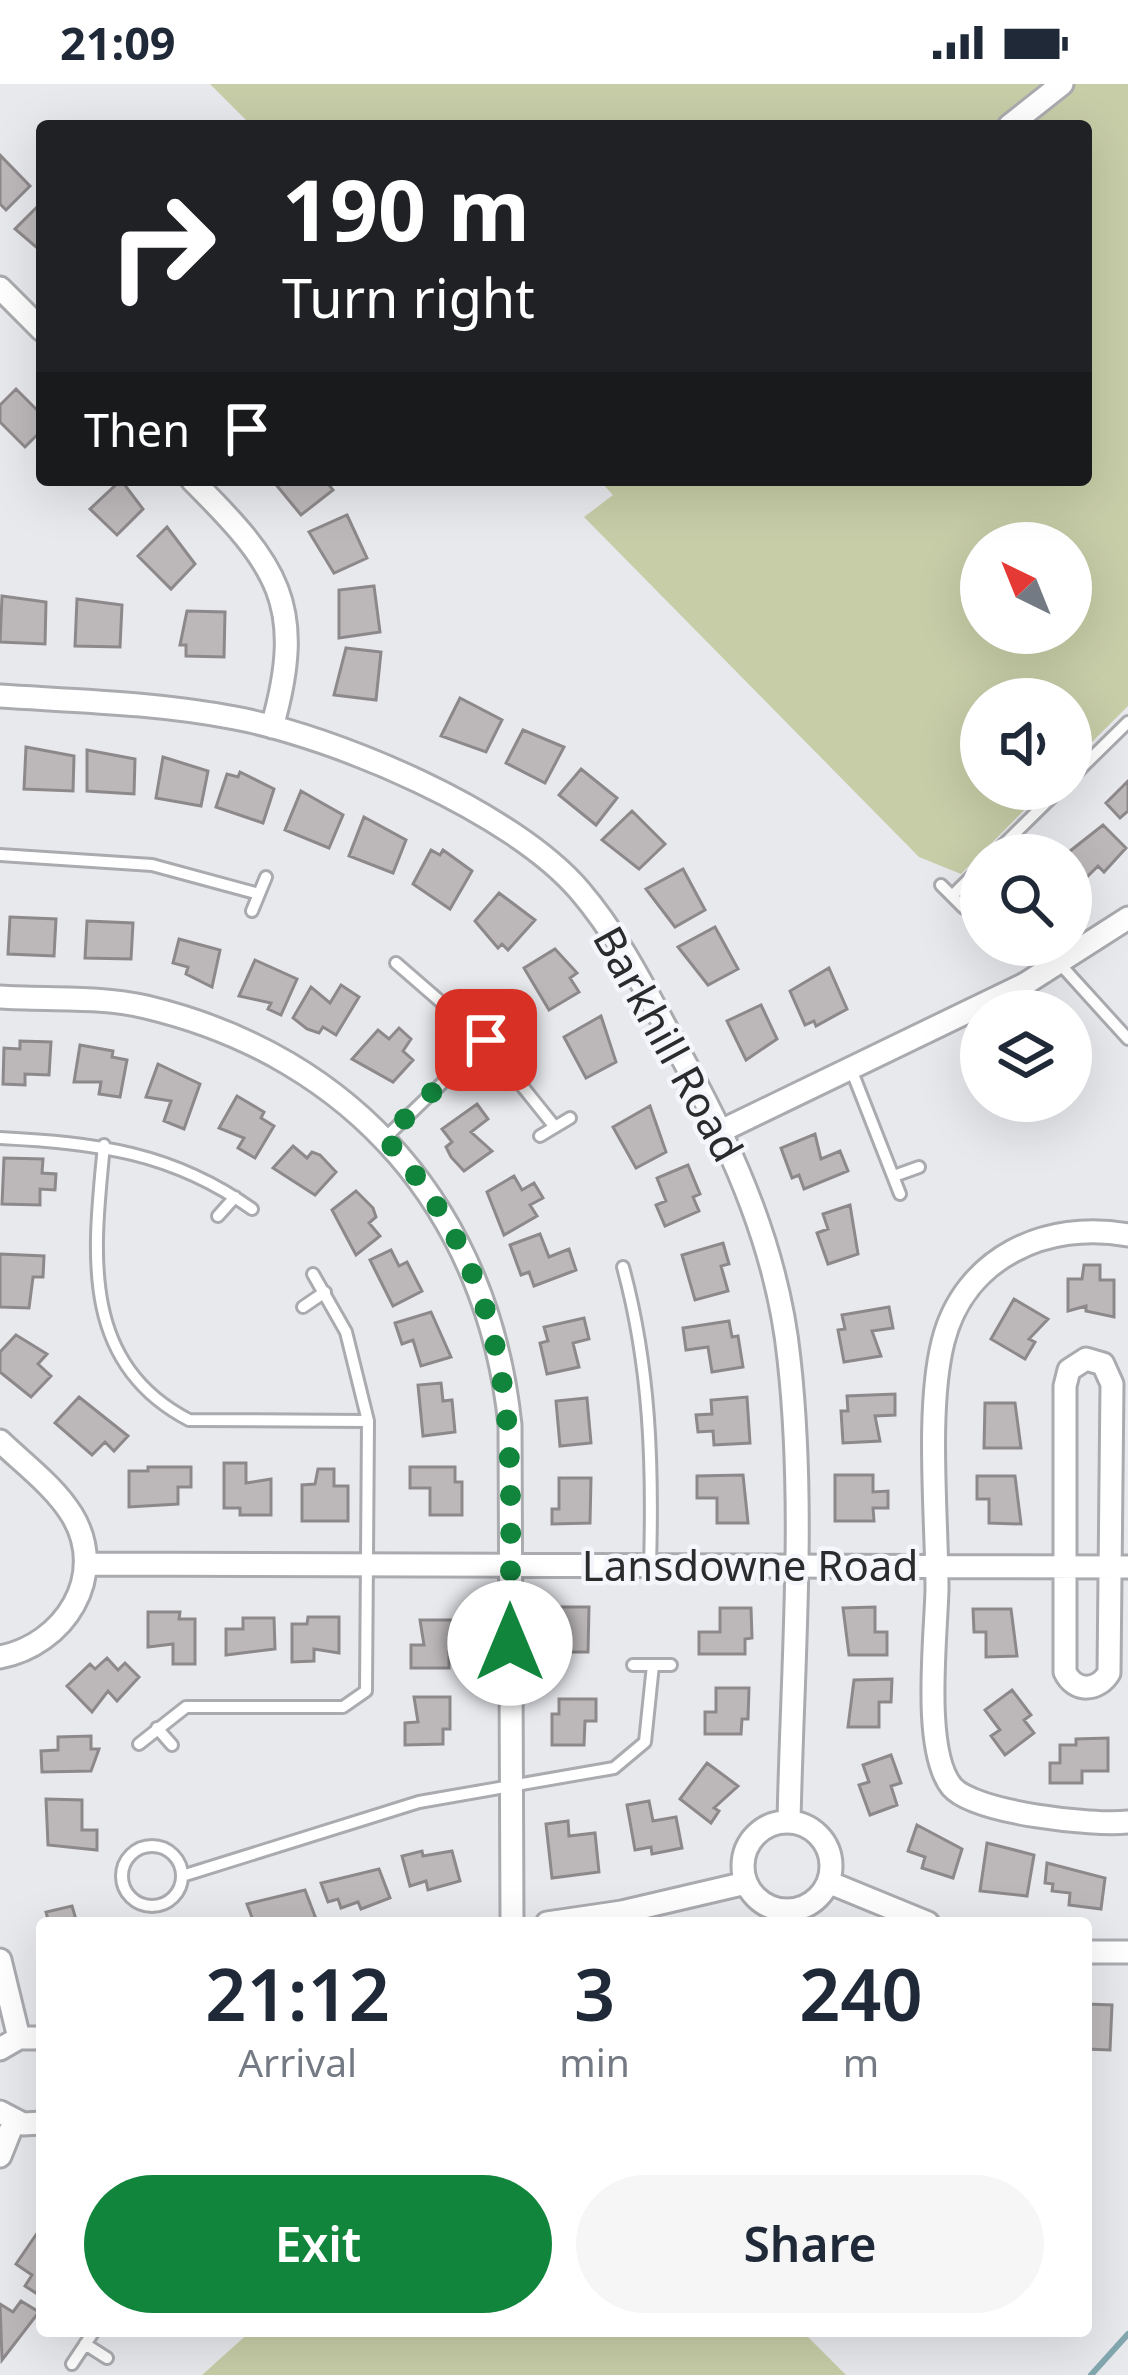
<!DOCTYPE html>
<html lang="en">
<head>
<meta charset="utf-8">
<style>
	body { margin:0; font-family:"Noto Sans",sans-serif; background:#f6f6f7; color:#1f2937; height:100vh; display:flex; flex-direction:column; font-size:45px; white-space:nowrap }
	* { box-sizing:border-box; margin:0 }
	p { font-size:39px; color:#747a83 }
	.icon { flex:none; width:66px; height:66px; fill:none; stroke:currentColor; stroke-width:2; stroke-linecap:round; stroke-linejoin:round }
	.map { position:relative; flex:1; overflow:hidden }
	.drawer { position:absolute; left:36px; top:1833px; width:1056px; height:420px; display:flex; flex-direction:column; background:#fff; border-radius:12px; box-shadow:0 12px 48px #0002 }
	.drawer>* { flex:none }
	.banner { position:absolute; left:36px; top:36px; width:1056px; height:366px; border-radius:12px; box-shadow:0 12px 48px #0002; background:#202124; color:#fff; overflow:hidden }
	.needle { width:78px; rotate:317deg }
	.controls { position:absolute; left:960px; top:438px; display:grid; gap:24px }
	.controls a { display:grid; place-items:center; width:132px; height:132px; border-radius:50%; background:#fff; box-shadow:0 12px 48px #0002; font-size:60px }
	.pin { position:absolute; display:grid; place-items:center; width:102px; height:102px; color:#fff; margin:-51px; border-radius:24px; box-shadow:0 6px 18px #0006 }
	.me { position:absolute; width:132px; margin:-66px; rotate:0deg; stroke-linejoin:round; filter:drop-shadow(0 0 9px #0008) }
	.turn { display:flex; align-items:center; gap:42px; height:252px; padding:0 48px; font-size:54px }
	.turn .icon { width:156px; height:156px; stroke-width:2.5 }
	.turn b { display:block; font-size:84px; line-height:102px }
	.then { display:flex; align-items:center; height:114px; padding:0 48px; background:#0003; gap:24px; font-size:45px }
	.eta { display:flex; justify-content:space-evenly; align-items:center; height:204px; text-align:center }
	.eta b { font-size:72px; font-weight:600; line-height:84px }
	.action { display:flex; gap:24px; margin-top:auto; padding:24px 48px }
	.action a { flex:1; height:138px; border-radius:72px; background:#12853d; color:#fff; font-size:48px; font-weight:600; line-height:138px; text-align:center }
	.action a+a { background:#f6f6f7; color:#1f2937 }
	.status { display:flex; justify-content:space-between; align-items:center; height:84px; padding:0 60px; background:#fff; direction:ltr }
	.status svg { height:33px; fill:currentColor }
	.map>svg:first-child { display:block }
</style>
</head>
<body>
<div class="status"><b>21:09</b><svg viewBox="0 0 49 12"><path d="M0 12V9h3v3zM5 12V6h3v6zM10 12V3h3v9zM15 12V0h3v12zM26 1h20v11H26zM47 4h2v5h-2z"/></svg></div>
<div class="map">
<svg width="1128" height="2291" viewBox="0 0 1128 2291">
	<rect width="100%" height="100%" fill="#e8e9ed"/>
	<path fill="#c7cda7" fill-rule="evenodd" d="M210,0H1128V622L1071,679V615H981V705H1045L961,790L919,773L584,433L613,411L599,396H1086V42H252ZM981,459H1071V549H981Z
		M251,2247H802L846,2291H202Z"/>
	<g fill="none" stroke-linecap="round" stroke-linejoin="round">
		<path stroke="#82a7af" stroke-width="6" d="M1091,2291L1128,2250"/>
	</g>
	<path fill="#bcb8ba" stroke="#8d898b" stroke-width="3" d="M0,71L30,102L6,126L0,120Z
		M42,118V168L15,145Z
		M16,305L42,331V346L25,363L0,338V321Z
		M121,396L143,425L117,451L90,425Z
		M325,396L333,406L301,431L273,397Z
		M347,431L367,474L334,489L309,448Z
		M167,443L195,480L171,505L138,472Z
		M374,502L380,548L339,554V506Z
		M2,512L46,518L45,560L0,558Z
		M77,515L122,521L120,563L75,562Z
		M187,527L225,528L224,573L186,572V561H180Z
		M346,564L381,568L376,616L334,611Z
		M460,614L502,636L486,668L441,652Z
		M523,646L564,663L545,699L506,679Z
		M26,663L74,672L73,707L24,705Z
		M87,666L135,675L134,710L87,707Z
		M163,673L208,687L201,722L156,714Z
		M581,685L617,714L596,741L559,711Z
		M240,688L274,705L263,739L216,723L227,690L238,693Z
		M1128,697V727L1120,734L1106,719Z
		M301,707L343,731L329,764L285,746Z
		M632,727L665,760L639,785L602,756Z
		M364,733L406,756L393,789L349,772Z
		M1103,741L1126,764L1104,788L1098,782L1087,793L1065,771Z
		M431,766L440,771L443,766L472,787L450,825L413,800Z
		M683,785L705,826L675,843L646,805Z
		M499,809L535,836L508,866L502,860L498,864L475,837Z
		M10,833L56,835L54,872L8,870Z
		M87,837L133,839L131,875L85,874Z
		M715,843L738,885L708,901L678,863Z
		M179,855L220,866L212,903L186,890L188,883L173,879Z
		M555,865L577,889L570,894L579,908L549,926L524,884Z
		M255,876L297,895L281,931L268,925L271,919L239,912Z
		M829,884L847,925L816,942L814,937L805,941L790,907Z
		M341,901L359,913L336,951L323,943L319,949L307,945L293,934L311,903L330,919Z
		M761,921L777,955L746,976L727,937Z
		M601,932L616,978L586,994L564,953Z
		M399,944L411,955L403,967L413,976L393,998L352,975L378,946L389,955Z
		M20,957L51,958L49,991L25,990V1001L3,1000L4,964L20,965Z
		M80,961L113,967L112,973L127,976L120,1013L99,1010L101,998H74Z
		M158,980L200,1000L184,1045L164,1037L171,1017L146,1013Z
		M237,1012L264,1028L261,1034L274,1042L255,1074L238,1064L244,1054L219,1044Z
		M477,1020L488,1035L471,1048L492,1067L464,1087L451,1073L446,1063L452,1058L442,1045Z
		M650,1022L666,1068L636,1084L613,1043Z
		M815,1050L821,1075L840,1067L848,1087L804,1105L799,1091L792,1094L781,1064Z
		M293,1062L307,1074L312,1068L320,1071L336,1088L315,1111L273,1084Z
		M4,1074L43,1075L42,1089L56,1090L55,1106L40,1105V1121L2,1120Z
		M688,1081L700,1110L693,1113L699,1127L665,1142L656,1121L666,1117L657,1094Z
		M514,1092L522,1106L534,1099L543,1114L530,1121L537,1132L504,1151L487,1108Z
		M356,1107L373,1124L376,1133L369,1139L380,1152L356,1171L332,1126Z
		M850,1121L858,1170L828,1180L817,1149L828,1145L823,1130Z
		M540,1150L549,1173L569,1165L576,1186L534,1202L529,1188L521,1191L510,1161Z
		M723,1159L729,1180L721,1182L728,1207L695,1216L682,1171Z
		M391,1166L399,1182L407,1178L422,1207L393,1222L370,1176Z
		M0,1170L44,1172L43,1193H33L29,1224L0,1223Z
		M1084,1181H1100V1196H1114V1233L1086,1227V1222L1068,1227V1195H1082Z
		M1014,1215L1048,1235L1029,1255L1035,1258L1025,1275L991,1255Z
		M889,1223L893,1244L872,1247L881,1272L844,1278L838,1246L845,1245L842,1231Z
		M431,1228L451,1273L421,1282L413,1256L402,1260L395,1239Z
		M584,1234L589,1255L573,1259L579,1283L547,1290L540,1259L548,1257L544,1243Z
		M729,1237L732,1253L738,1252L743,1283L712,1288L708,1263L686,1266L683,1244Z
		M16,1251L47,1270L38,1280L51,1292L31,1313L0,1288V1268Z
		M441,1299L443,1317L452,1316L455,1348L423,1352L418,1301Z
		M895,1310V1331L875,1332L880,1357L843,1359L841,1327H848L847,1312Z
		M79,1313L128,1352L114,1367L105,1358L92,1371L55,1339Z
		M747,1313L750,1359L714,1361L713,1347L698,1348L696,1331L712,1330L711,1316Z
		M587,1314L591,1359L560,1362L556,1317Z
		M985,1319H1015L1021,1364H984Z
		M224,1379H246V1399L271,1395V1431H240V1424H224Z
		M148,1383H191V1403H178V1420L129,1423V1387H148Z
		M410,1383H455V1398H462V1431H430V1404H410Z
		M318,1385H334V1402H348V1437H302V1401L315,1400Z
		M743,1391L748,1439H717V1414H697V1392Z
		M835,1391H873V1408L888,1407V1424H873L874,1437H835Z
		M977,1392H1015L1021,1440L989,1439V1415H977Z
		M559,1394H591L590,1439L552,1440V1425H559Z
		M557,1523H589L588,1568H550V1554H556Z
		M875,1523V1548H887V1571H849L843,1524Z
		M720,1524H751L752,1554L745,1555V1570H699V1548H720Z
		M973,1525H1011L1017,1572L986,1573V1548H974Z
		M148,1528H180L179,1535H195V1580H173V1560L148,1563Z
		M308,1533H339V1569L314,1565V1577L292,1578V1540H307Z
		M243,1534H274L275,1565L226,1571V1545H243Z
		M420,1536H456V1568H449V1584H411V1561H424Z
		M107,1574L118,1586L125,1579L139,1593L117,1617L108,1607L92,1628L67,1602L90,1580L95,1585Z
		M892,1595L891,1618H879V1643H848L854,1596Z
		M716,1604H749L748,1635H742L741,1650H705V1628H716Z
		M1012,1606L1031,1631L1024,1636L1034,1649L1005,1671L991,1652L1000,1646L985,1626Z
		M414,1613H450V1645H443V1660L405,1661V1639L418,1638Z
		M559,1615H596V1637H585L584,1661H552V1630H559Z
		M91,1652V1665H99L91,1687L42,1688L41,1667L58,1666V1653Z
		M1108,1654V1687H1082V1699H1050V1679H1060V1661H1076V1655Z
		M891,1671L901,1699L891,1702L897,1721L870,1731L859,1701L869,1698L863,1681Z
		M707,1679L738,1702L714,1724L719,1727L711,1739L680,1715Z
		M46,1715L82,1716V1746H97V1766L48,1761Z
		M649,1717L653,1737L676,1733L682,1764L652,1770L651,1763L635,1766L627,1721Z
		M568,1737L569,1752L595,1749L599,1788L552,1794L546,1740Z
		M917,1741L962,1765L953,1794L922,1784L925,1773L908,1767Z
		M987,1759L1034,1771L1027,1812L980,1807Z
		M422,1767L423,1772L452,1767L460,1797L428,1806L426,1797L410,1802L402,1772Z
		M1047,1779L1105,1794L1101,1825L1069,1821L1070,1809L1052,1807L1053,1800L1045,1799Z
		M379,1785L390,1814L361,1825L358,1818L341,1824L338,1815L328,1818L321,1799Z
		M305,1806L316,1835L254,1839L247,1820Z
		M72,1822L77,1839H90H49L46,1828Z
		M1086,1920L1112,1921L1110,1966L1086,1965Z
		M42,2142V2213L25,2202L32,2191L16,2180Z
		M21,2217L39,2228L2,2276L0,2220L13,2228Z"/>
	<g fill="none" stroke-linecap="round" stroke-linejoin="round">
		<defs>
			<path id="service" d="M1071,694L1128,638
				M0,771L152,781L259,810
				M993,771L1060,705
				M941,801L964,824
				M952,812L981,783
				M252,827L266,793
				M396,879L486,957L555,1043
				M1060,880L1128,955
				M851,985L900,1110
				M540,1052L570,1034
				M0,1054C96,1059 172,1068 252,1125
				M385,1054L486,957
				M104,1061C94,1166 78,1278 189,1336L368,1337
				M894,1092L919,1083
				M218,1132L235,1113
				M623,1183C650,1283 653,1379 650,1482
				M303,1223L325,1208
				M633,1581H671
				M157,1644L172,1661
				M139,1660L186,1623H343L366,1607L368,1337L346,1248L313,1190
				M122 1792a30 30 0 1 1 60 0a30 30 0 1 1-60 0Z
				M182,1792L419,1718L614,1684L645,1658L653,1581
				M85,2260L107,2274
				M72,2280L94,2247"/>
			<path id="minor" d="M1009,42L1062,0
				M0,204L42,246
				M192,396C277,481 307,520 272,643
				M0,612C78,617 158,619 235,634C336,653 513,728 580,807C623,857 652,920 684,977C735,1070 778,1168 789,1275C806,1427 792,1585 789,1738
				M0,913C47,916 100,912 146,923C356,973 488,1129 510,1341L512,1839
				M721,1047L1025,900L1128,834
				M1128,1151C1047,1136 964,1173 943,1258C926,1326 937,1433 937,1505C936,1553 922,1667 952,1703C975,1729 1093,1742 1128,1738
				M1086,1275L1103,1280L1112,1300L1109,1589C1098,1607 1075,1609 1065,1588V1302L1069,1286Z
				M0,1357C24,1380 55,1403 72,1431C109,1492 64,1561 0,1573
				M85,1480L1128,1483
				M743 1782a44 44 0 1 1 88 0a44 44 0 1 1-88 0Z
				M828,1798L928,1839
				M547,1839L622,1828L746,1799
				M1086,1868H1128
				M0,1876L19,1954
				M0,1965L19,1954H42
				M0,2028L23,2040L42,2039
				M0,2072L14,2037"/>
		</defs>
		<use href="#service" stroke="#aaabaf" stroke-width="16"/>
		<use href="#minor" stroke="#aaabaf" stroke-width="27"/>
		<use href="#service" stroke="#fff" stroke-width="10"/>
		<use href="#minor" stroke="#fff" stroke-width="21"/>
	</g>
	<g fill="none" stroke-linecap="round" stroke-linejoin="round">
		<path stroke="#12853d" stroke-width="21" stroke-dasharray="0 37.8" d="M486,956L385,1054C528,1216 510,1359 510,1559"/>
	</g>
	<g text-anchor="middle" stroke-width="9" stroke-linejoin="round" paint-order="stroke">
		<g font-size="42" fill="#2a2b2c" stroke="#f5f6fb">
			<text transform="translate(668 960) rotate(61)" y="15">Barkhill Road</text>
			<text x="750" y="1497">Lansdowne Road</text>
		</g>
	</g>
</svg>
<div class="controls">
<a><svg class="needle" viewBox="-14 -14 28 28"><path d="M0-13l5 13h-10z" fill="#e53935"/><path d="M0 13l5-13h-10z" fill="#747a83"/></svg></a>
<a><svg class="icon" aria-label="sound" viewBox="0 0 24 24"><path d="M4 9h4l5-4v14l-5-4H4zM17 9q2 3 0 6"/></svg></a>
<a><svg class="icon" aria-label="search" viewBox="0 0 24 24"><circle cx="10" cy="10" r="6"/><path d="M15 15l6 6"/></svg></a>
<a><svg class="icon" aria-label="layers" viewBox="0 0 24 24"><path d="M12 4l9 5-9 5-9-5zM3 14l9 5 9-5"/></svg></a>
</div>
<div class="pin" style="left:486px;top:956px;background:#d93025"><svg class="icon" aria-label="arrive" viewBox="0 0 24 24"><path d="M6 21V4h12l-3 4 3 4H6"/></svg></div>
<svg class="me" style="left:510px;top:1559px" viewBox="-20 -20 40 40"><circle r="19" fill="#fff"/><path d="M0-13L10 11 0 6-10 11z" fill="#12853d"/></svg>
<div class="banner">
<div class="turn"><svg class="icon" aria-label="right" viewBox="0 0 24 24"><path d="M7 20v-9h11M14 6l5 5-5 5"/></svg><div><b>190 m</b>Turn right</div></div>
<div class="then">Then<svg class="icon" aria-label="arrive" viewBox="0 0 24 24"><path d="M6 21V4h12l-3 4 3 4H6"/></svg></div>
</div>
<section class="drawer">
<div class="eta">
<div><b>21:12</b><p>Arrival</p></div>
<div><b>3</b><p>min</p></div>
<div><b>240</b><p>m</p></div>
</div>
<div class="action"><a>Exit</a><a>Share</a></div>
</section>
</div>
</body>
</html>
